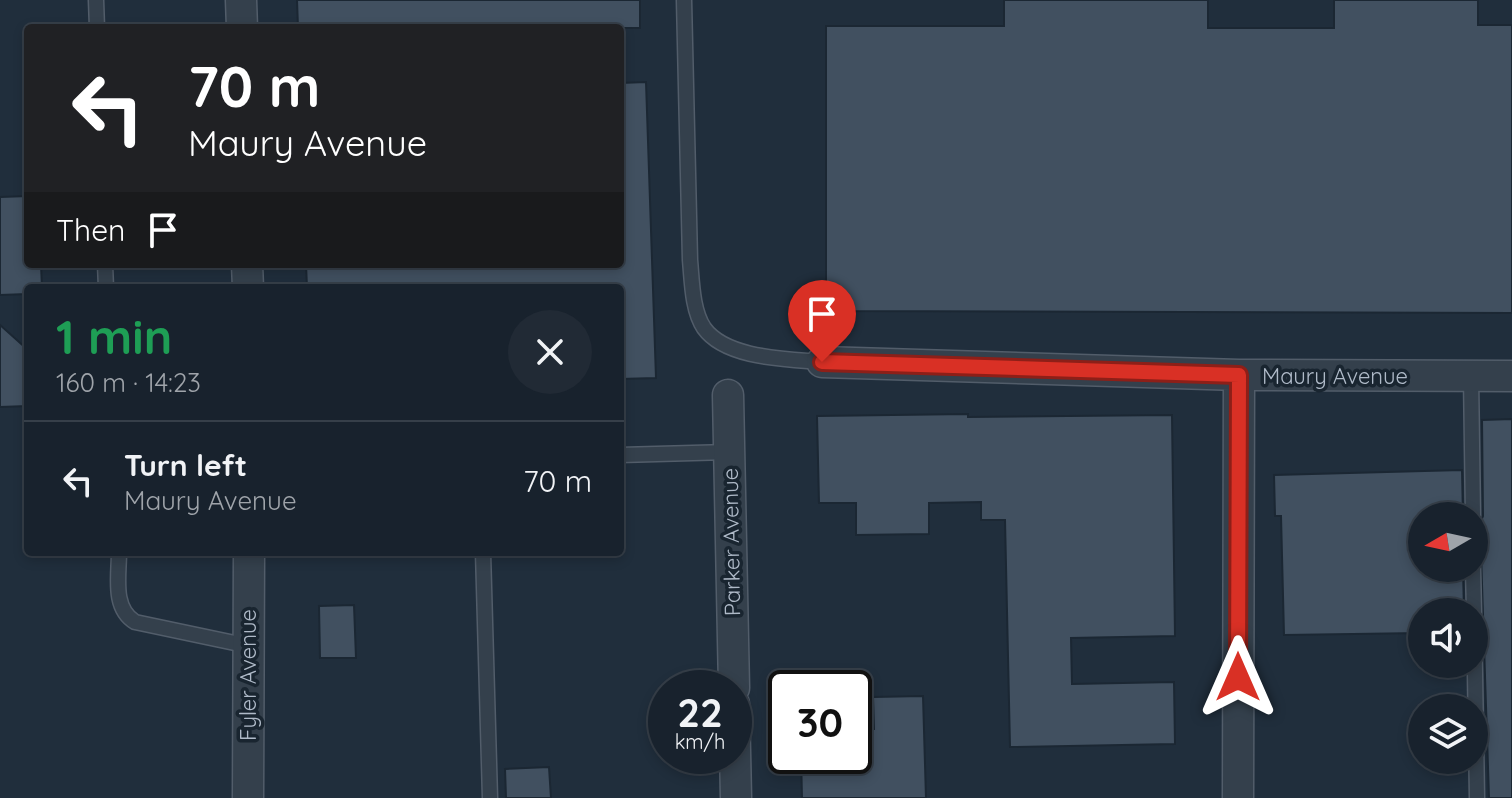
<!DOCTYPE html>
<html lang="en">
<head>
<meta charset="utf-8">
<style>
	body { margin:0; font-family:Quicksand,sans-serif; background:#212a35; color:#f1f3f6; height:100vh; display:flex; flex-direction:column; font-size:30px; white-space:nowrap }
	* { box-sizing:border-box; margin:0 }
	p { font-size:26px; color:#9fa4aa }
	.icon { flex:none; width:44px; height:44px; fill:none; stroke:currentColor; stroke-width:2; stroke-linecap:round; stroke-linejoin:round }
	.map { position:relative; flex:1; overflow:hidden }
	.side { position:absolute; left:24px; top:284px; width:600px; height:272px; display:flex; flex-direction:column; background:#18222d; border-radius:8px; box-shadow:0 4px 12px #0003,0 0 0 2px #363f49 }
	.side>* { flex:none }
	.hud { position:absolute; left:24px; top:24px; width:600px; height:244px; border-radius:8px; box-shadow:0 4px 12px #0003,0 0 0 2px #363f49; background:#202124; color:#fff; overflow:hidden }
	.needle { width:52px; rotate:261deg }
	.controls { position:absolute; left:1408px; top:502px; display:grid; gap:16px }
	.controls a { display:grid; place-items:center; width:80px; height:80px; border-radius:50%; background:#18222d; box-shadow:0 4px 12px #0003,0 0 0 2px #363f49; font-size:40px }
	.speed { position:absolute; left:648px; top:670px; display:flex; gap:16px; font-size:40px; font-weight:700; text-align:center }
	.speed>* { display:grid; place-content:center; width:104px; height:104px; border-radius:50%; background:#18222d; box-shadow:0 4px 12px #0003,0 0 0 2px #363f49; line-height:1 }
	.speed small { font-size:20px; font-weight:400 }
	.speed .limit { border:4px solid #111; border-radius:12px; background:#fff; color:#111 }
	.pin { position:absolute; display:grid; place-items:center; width:68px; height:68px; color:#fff; margin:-82px -34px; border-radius:50% 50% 50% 0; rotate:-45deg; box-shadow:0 0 8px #0007 }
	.pin .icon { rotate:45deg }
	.me { position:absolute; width:88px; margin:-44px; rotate:0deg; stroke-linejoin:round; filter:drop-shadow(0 0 6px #0008) }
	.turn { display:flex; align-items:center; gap:28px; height:168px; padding:0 32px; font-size:36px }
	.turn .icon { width:104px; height:104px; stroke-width:2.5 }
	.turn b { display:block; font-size:56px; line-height:68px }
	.then { display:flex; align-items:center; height:76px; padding:0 32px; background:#0003; gap:16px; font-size:30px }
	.round { display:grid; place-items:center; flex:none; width:84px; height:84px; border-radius:42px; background:#212a35 }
	.overview { display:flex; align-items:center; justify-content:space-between; height:136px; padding:0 32px }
	h1 { font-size:48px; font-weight:700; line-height:60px; color:#1e9e55 }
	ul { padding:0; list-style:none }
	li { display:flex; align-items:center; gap:24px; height:120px; padding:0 32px; border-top:2px solid #363f49 }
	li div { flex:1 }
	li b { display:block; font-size:30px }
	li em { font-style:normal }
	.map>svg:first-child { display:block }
</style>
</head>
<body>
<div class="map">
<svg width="1512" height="798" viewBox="0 0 1512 798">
	<rect width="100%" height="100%" fill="#202e3c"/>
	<path fill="#415060" stroke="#1b2733" stroke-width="2" d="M297,0H640V28H298Z
		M1004,0H1208V28H1334V0H1478V25H1512V313L826,311V26H1004Z
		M646,82L656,378L620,379V288H307L306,264H620V83Z
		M28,196V264H41L42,288H28V294L0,295V197Z
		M0,325L28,350V406L0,407Z
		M968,414V417L1172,415L1175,636L1071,638L1072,684L1174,682L1175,744L1010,747L1005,520H981V502L929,503V534L856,535V503H819L817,416Z
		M1512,419V798H1489L1480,523L1483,516L1482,420Z
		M1462,470L1463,516H1422V568H1463L1464,612H1422V633L1284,635L1281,516H1275L1274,475Z
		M354,605L356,658H320L319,606Z
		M923,696L926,798H802L801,756H854V729H874L873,697Z
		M549,767L551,798H506L505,769Z"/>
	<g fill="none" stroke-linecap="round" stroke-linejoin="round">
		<defs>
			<path id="lane" d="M96,0L97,28
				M684,0L690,260C692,281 692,310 704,328C726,359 788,359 822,362
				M105,264L106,288
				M1471,376L1473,516
				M620,455L729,452
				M119,552C119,576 112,608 135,622L249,646
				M483,552L490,798
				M1473,568L1474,612
				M1474,612L1477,798"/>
			<path id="street" d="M241,0L242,28
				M247,264L248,288
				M822,362L1239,375L1512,376
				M728,395L734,688
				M734,704L736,798
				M248,798L249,552
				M1238,798L1239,375"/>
		</defs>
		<use href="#lane" stroke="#525d6a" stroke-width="17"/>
		<use href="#street" stroke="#525d6a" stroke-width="33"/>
		<use href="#lane" stroke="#34404c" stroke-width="14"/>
		<use href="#street" stroke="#34404c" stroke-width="30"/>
	</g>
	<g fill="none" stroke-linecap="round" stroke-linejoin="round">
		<defs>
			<path id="route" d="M822,362L1239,375L1238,677"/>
		</defs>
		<use href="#route" stroke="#8d1f18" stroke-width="20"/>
		<use href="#route" stroke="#d93025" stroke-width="14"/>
	</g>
	<g text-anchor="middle" stroke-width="7" stroke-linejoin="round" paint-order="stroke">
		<g font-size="22" fill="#afbac8" stroke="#192530">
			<text x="1335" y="384">Maury Avenue</text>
			<text transform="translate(731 542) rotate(-91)" y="8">Parker Avenue</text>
			<text transform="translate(248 675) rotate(-90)" y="8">Fyler Avenue</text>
		</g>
	</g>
</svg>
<div class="controls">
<a><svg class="needle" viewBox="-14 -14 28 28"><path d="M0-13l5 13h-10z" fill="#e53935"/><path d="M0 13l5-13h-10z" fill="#9fa4aa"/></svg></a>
<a><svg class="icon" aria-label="sound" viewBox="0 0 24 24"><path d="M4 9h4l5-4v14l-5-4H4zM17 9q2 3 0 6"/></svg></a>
<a><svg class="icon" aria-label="layers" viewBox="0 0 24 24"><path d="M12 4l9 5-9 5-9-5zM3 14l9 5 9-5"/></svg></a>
</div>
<div class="speed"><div>22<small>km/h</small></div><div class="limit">30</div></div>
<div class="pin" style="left:822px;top:362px;background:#d93025"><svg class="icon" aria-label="arrive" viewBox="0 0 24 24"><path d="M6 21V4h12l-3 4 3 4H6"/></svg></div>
<svg class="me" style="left:1238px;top:677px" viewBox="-20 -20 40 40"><path d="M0-17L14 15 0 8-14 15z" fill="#d93025" stroke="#fff" stroke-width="4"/></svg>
<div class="hud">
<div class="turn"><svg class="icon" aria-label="left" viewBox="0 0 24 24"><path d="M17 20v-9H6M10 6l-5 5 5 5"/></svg><div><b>70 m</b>Maury Avenue</div></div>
<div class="then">Then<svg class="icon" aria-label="arrive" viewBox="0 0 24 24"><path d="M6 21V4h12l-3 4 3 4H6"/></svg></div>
</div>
<section class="side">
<div class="overview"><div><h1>1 min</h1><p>160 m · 14:23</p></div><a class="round"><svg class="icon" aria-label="close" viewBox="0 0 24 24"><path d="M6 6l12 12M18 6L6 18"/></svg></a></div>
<ul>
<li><svg class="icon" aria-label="left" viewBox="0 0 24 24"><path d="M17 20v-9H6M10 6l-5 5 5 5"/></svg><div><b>Turn left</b><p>Maury Avenue</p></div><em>70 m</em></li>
</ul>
</section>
</div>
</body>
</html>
